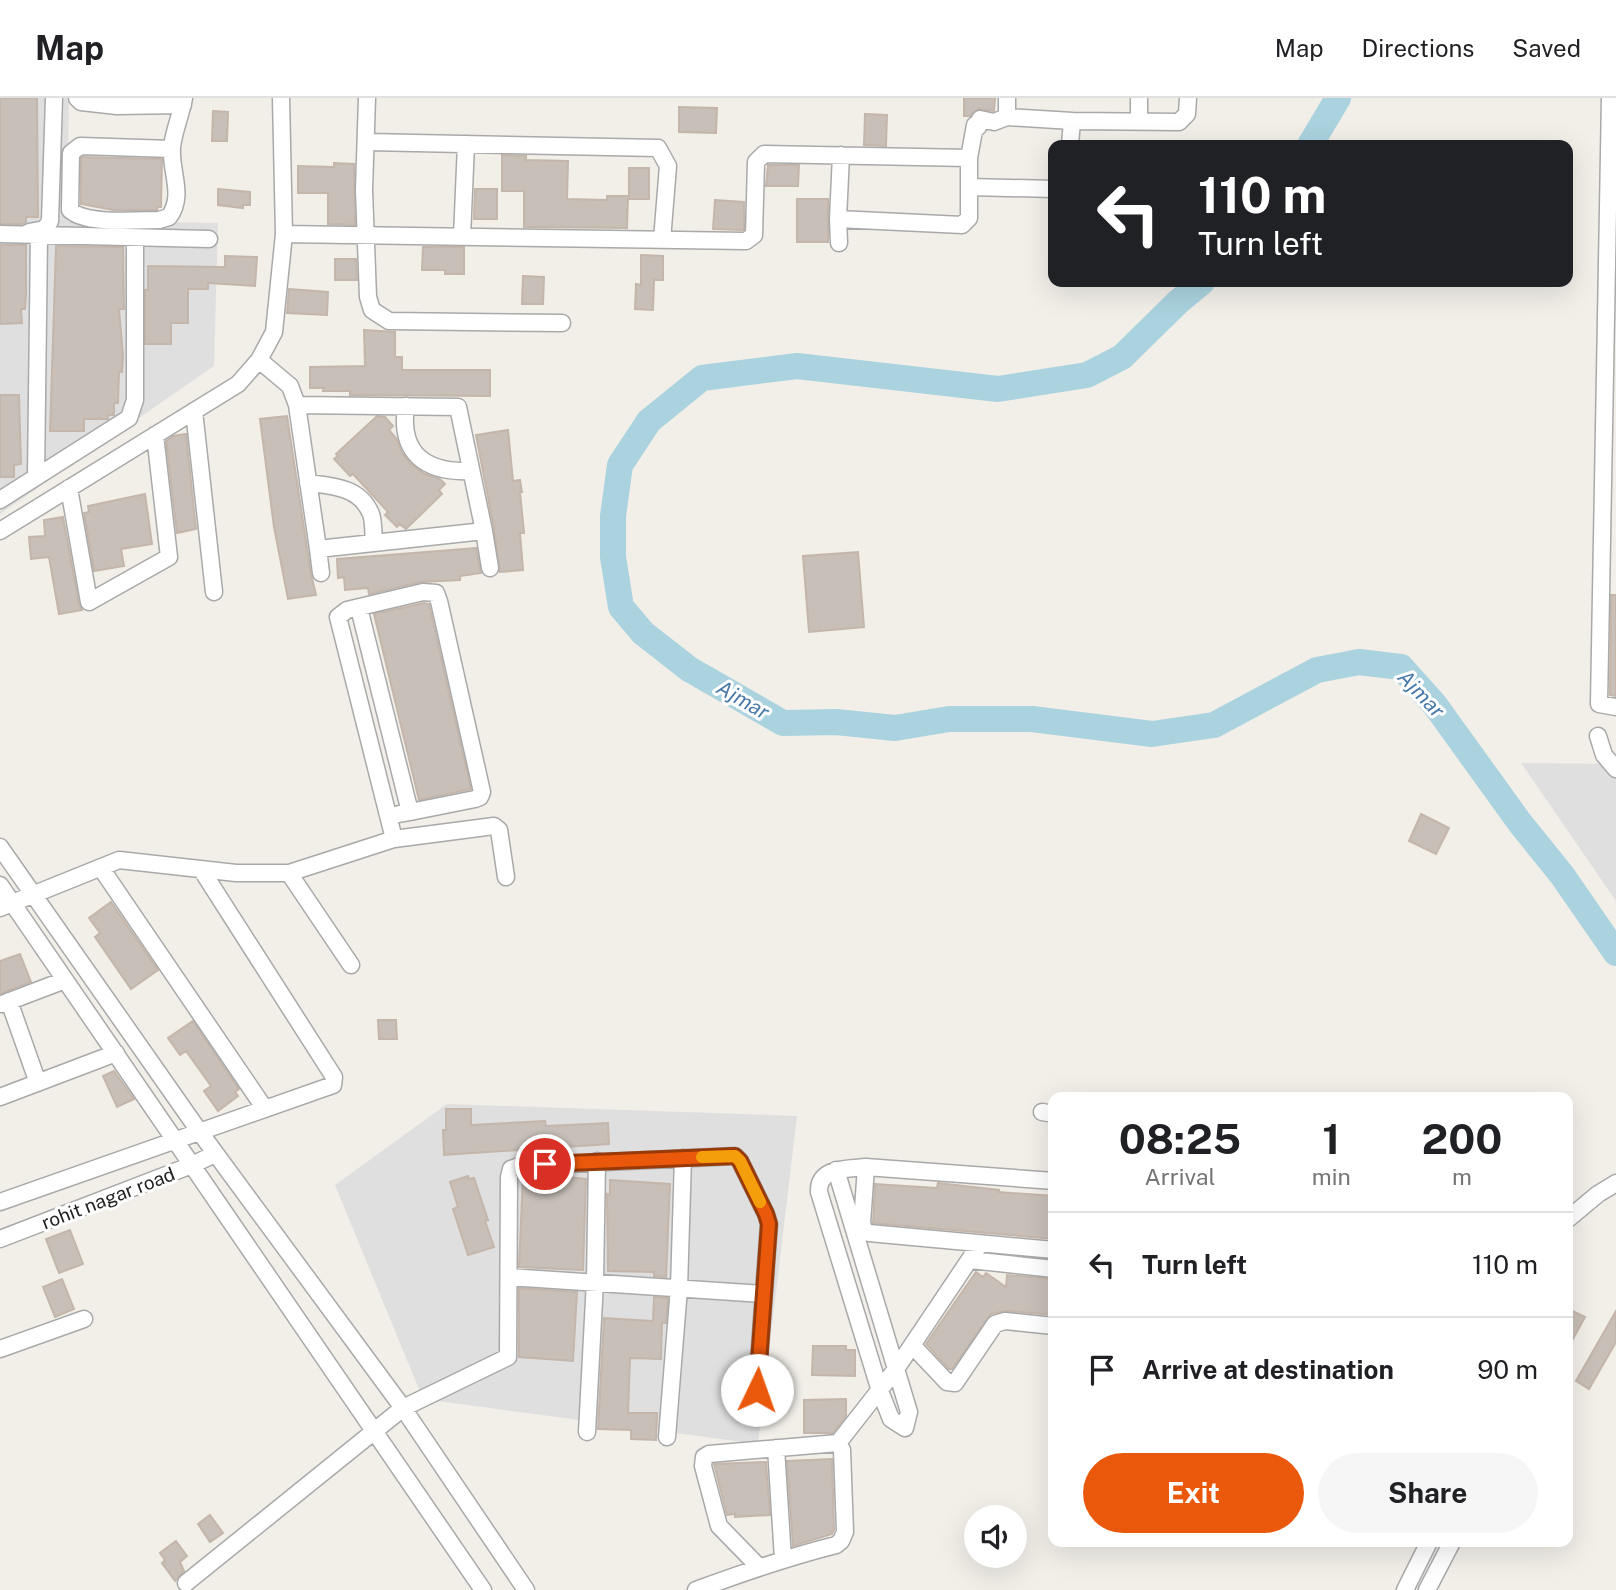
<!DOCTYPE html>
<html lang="en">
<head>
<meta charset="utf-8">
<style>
	body { margin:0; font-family:"Public Sans",sans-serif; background:#f6f6f6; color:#202124; height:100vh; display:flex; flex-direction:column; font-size:26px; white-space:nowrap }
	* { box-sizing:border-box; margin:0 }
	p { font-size:23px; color:#757577 }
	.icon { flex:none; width:38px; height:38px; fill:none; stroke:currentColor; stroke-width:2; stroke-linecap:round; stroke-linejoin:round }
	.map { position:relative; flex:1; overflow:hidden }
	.details { position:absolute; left:1048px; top:994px; width:525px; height:455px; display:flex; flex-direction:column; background:#fff; border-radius:14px; box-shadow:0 7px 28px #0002 }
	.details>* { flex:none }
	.hud { position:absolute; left:1048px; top:42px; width:525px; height:147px; border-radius:14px; box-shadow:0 7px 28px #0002; background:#202124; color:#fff; overflow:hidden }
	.controls { position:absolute; left:964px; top:1407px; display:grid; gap:14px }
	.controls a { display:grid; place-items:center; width:63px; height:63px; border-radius:50%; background:#fff; box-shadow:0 7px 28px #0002; font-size:35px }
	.pin { position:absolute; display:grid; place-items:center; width:60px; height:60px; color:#fff; margin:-30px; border:4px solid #fff; border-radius:50%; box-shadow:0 2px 7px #0007 }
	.me { position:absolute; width:77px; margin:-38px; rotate:3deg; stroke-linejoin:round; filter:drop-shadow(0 0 5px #0008) }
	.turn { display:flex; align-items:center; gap:24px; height:147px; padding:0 35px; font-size:32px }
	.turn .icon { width:91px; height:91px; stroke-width:2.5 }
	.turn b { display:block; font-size:49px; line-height:60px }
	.eta { display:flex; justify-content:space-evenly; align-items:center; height:119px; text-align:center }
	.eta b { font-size:42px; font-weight:700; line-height:49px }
	.cta { display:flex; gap:14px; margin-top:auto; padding:14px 35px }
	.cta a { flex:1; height:80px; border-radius:42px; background:#ea580c; color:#fff; font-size:28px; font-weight:700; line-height:80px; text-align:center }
	.cta a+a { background:#f6f6f6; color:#202124 }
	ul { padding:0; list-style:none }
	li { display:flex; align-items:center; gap:21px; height:105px; padding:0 35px; border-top:2px solid #e0e0e0 }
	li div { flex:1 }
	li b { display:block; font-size:26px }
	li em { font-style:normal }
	header { display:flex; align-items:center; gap:42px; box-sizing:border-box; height:98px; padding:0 35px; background:#fff; border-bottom:2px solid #e0e0e0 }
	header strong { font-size:33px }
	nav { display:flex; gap:38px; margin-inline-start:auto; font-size:24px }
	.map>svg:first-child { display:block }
</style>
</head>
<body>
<header>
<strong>Map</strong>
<nav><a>Map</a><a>Directions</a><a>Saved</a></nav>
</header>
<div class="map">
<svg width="1616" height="1492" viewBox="0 0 1616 1492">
	<rect width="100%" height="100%" fill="#f2efe9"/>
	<path fill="#e0dfdf" d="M0,0H69L67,123L218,125L214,268L0,416Z
		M1521,665L1616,666V803Z
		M447,1006L797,1018L758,1346L423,1301L335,1087Z"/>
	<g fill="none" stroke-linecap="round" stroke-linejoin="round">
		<path stroke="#aad3df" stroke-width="26" d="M1310,47L1338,0
			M1202,184L1178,204L1122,259L1087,277L998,291L797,268L702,280L649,323L620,367L613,418V459L621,509L643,535L689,571L783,625L836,624L895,630L949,621H1032L1152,636L1214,627L1317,572L1359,564L1401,569L1435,607L1520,725L1562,777L1616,855"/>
	</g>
	<path fill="#c7bfb8" stroke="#c4b6ab" stroke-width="2" d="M0,0H37L38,119H26V124L22,126H0Z
		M964,0H995L994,13L978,11L970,18H964Z
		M679,9L717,10L716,35L679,34Z
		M213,13L228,14L227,43H212Z
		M865,16L887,17L886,48L864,47Z
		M502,57L526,58V62L568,63L567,101L607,102V98H628L627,130L524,129V93H502Z
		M83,59L162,61L161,109H158L157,112H113L81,106V60Z
		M334,65L354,66L355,127L328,126V95H298V68L334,69Z
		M768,67H799L798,88H766Z
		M629,70H649V101H629Z
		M218,91L250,94V107H243V110L218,107Z
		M475,91H497V121H474Z
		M797,101H828V144H797Z
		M715,102L744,104V132L713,131Z
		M0,147H26V196L25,211H21L22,225L0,226Z
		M56,148L123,149L124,211H119L123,258L122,274H119L118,305H114V317H108V321H84V333H50Z
		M423,149H464V176H445V172H422Z
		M641,157L663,158V182H654L653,212L635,211L636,186L641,187Z
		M225,158L257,159L255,188L208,185V191H188V225H171V246H145V192H148V168L225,169Z
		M335,161H356L357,182H335Z
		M523,178L544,179L543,206H522Z
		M289,191L328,194L327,217L287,215Z
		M364,232L395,234V259H402V272H490V298L350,297V293H323L324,290H310V269L365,268Z
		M0,297H19L21,366L14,367V379H0Z
		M287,318L311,476L316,497L288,501L274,429L260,321Z
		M377,318L385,319L393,328L389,332L396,340L402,355L411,366L425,376L440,381L445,386L439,392L442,396L406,431L399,426L397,429L385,417L388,414L353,376L350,378L334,361L338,358L336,356Z
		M508,332L513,383L520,382L522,394H520L524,435H520L523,472L500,474L494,431L476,337Z
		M186,336L196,431L177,435L166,343L173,338Z
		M145,396L152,446L121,451L124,468L94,473L84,415L89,414L88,408Z
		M63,419L79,506L82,512L59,516L49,459L31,461L29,439L45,438L44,422Z
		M476,450L481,475L460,478V482L421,484L369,496L368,490L345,492L344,479L338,480L337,461Z
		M858,454L864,529L809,534L803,458Z
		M1611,497H1616V598L1610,597Z
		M424,505L429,506L471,691L419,702L374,516Z
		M1421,716L1449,730L1436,756L1409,743Z
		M111,804L158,872L131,891L95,839L100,835L89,820Z
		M20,856L31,884L0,896V863Z
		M378,922H396L397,941H379Z
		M193,923L239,991L235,994L238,998L218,1013L204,993L211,988L186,953L180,957L168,940Z
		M114,973L134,1001L117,1009L103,978Z
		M446,1011H471V1027L545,1023L546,1028L608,1025L609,1046L444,1057L443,1032H446Z
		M547,1077L586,1081L583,1172L519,1169L523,1078Z
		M468,1078L469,1081L474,1080L488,1122L485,1123L494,1149L468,1157L453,1111L458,1109L450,1084Z
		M610,1082L670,1086L666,1179L654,1178V1174L608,1173L607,1096L610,1097Z
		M938,1085L999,1092V1094L1054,1098V1141L873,1125L875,1086L937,1090Z
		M70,1132L83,1166L59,1175L46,1141Z
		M976,1174L983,1179L986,1175L1006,1189L1007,1177L1054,1181V1217L1006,1213L991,1216L952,1271H949L926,1246Z
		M62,1181L74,1211L55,1219L43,1189Z
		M519,1190L577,1194L573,1263L519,1259Z
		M654,1199L668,1200L666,1225H662L661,1261L630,1260L628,1315H657L656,1342L631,1341V1332L598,1331L604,1220L653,1223Z
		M1568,1211L1585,1219L1568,1250Z
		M1616,1213V1244L1589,1291L1576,1283Z
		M813,1248H846V1252H855V1278L812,1277Z
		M846,1301V1318L833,1335H804V1302Z
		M832,1361L834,1432L832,1436L793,1448L787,1363Z
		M766,1364L770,1417L735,1419V1416L727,1417L714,1366Z
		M210,1417L223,1435L210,1444L198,1426Z
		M176,1443L187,1458L180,1464L184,1473L175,1483L162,1465L165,1462L160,1455Z"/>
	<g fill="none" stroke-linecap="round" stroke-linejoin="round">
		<defs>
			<path id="minor" d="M77,0L81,4L117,8L183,7
				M367,0L364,92L368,199L372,212L389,223L562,225
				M1610,0L1599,606L1616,609
				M1007,19L1072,23
				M1139,23V0
				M367,44L658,50L668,68L662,142
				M1070,47L1072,23L1179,24L1187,16L1188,0
				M172,51L80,48L71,55L70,112C86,127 137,122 159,122L169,119C185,97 170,74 172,49C174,32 181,17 184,0
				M969,60L975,27L978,29L980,21L994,24L1007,19V0
				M969,89L1054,91
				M838,121L841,57
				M29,134L45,131L50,123L54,0
				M0,136L209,141
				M284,136L746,143L754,137L756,64L764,56L969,60V120L962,127L838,121L839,145
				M462,139L466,46
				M259,262L290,288L297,307L458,309L484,433L318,451L297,307
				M406,308C399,356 426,375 471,373
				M194,313L214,494
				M36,379L39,137
				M308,385C333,388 360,389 371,416C374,424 373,436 374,445
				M69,390L89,504L169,459L155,337
				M0,402L129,320L135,302V140
				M0,433L238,286L259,262L274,234L284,136L281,0
				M484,433L490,470
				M318,451L321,475
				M359,510L410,714L399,716
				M1598,638L1604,657L1616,671
				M394,741L338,519L347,512L423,494L436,495L439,503L482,694L480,699L475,701L410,714
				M0,749L199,1033L403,1310L526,1492
				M101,770L265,1011
				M289,775L351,867
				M0,787L483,1492
				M0,810L119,762L236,775H289L394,741L494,728L499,732L506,779
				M9,903L38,985
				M2,906L65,882
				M0,999L116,955
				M1042,1014L1054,1016
				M836,1072L909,1314L905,1330L891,1321L880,1293L819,1094C818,1069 847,1071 866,1069
				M1054,1083L866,1069L862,1125L864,1132L869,1135L1054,1152
				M0,1104L333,987L334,979L201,771
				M1568,1121L1598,1096L1616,1085
				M0,1141L192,1067L215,1056
				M970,1162L1054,1171
				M509,1179L763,1196
				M912,1247L947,1284L955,1285L995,1226L1005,1223L1054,1228
				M0,1251L84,1221
				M587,1334L595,1183L597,1063
				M667,1339L679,1190L683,1060
				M838,1345L896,1271L980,1146
				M776,1350L783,1461
				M186,1485L403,1310L508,1259L509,1079L511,1071L519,1068L735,1058L740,1063L766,1116L769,1126L755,1316
				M696,1492C742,1475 788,1459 836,1447L841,1443L845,1434L842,1352L838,1345L709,1356L704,1359L703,1368L719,1428L759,1469
				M1405,1492L1429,1444
				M1427,1492L1452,1444"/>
		</defs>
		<use href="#minor" stroke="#a9a9a9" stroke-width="19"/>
		<use href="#minor" stroke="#fff" stroke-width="16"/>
	</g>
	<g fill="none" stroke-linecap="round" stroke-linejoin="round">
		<defs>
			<path id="route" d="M545,1066L735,1058L740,1063L766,1116L769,1126L757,1292"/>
		</defs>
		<use href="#route" stroke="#983908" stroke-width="18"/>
		<use href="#route" stroke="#ea580c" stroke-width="12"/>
		<path stroke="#f59e0b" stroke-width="12" d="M702,1059L735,1058L740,1063L760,1104"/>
	</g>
	<g text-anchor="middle" stroke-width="6" stroke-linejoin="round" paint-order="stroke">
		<g font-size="19" fill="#222" stroke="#fff">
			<text transform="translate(108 1100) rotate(-21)" y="7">rohit nagar road</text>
		</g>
		<g font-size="21" font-style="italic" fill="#4a7aab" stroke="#fff">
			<text transform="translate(1421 596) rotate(46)" y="7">Ajmar</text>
			<text transform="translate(743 602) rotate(30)" y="7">Ajmar</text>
		</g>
	</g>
</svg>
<div class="controls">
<a><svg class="icon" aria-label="sound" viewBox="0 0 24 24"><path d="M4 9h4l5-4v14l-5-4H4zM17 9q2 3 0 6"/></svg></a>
</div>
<div class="pin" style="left:545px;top:1066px;background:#d93025"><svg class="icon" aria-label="arrive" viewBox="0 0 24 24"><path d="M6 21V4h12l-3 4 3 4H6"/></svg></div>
<svg class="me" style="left:757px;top:1292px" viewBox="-20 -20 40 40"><circle r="19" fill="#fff"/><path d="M0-13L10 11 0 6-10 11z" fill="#ea580c"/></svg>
<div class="hud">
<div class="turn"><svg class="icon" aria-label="left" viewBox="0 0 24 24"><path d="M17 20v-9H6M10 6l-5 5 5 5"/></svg><div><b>110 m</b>Turn left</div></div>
</div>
<section class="details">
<div class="eta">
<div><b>08:25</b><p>Arrival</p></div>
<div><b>1</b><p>min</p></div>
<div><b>200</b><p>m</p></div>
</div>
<ul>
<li><svg class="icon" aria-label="left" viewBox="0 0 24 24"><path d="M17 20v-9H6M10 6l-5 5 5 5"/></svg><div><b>Turn left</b></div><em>110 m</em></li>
<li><svg class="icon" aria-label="arrive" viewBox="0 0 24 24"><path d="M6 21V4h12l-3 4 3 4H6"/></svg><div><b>Arrive at destination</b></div><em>90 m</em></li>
</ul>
<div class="cta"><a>Exit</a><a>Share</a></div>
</section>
</div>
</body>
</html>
